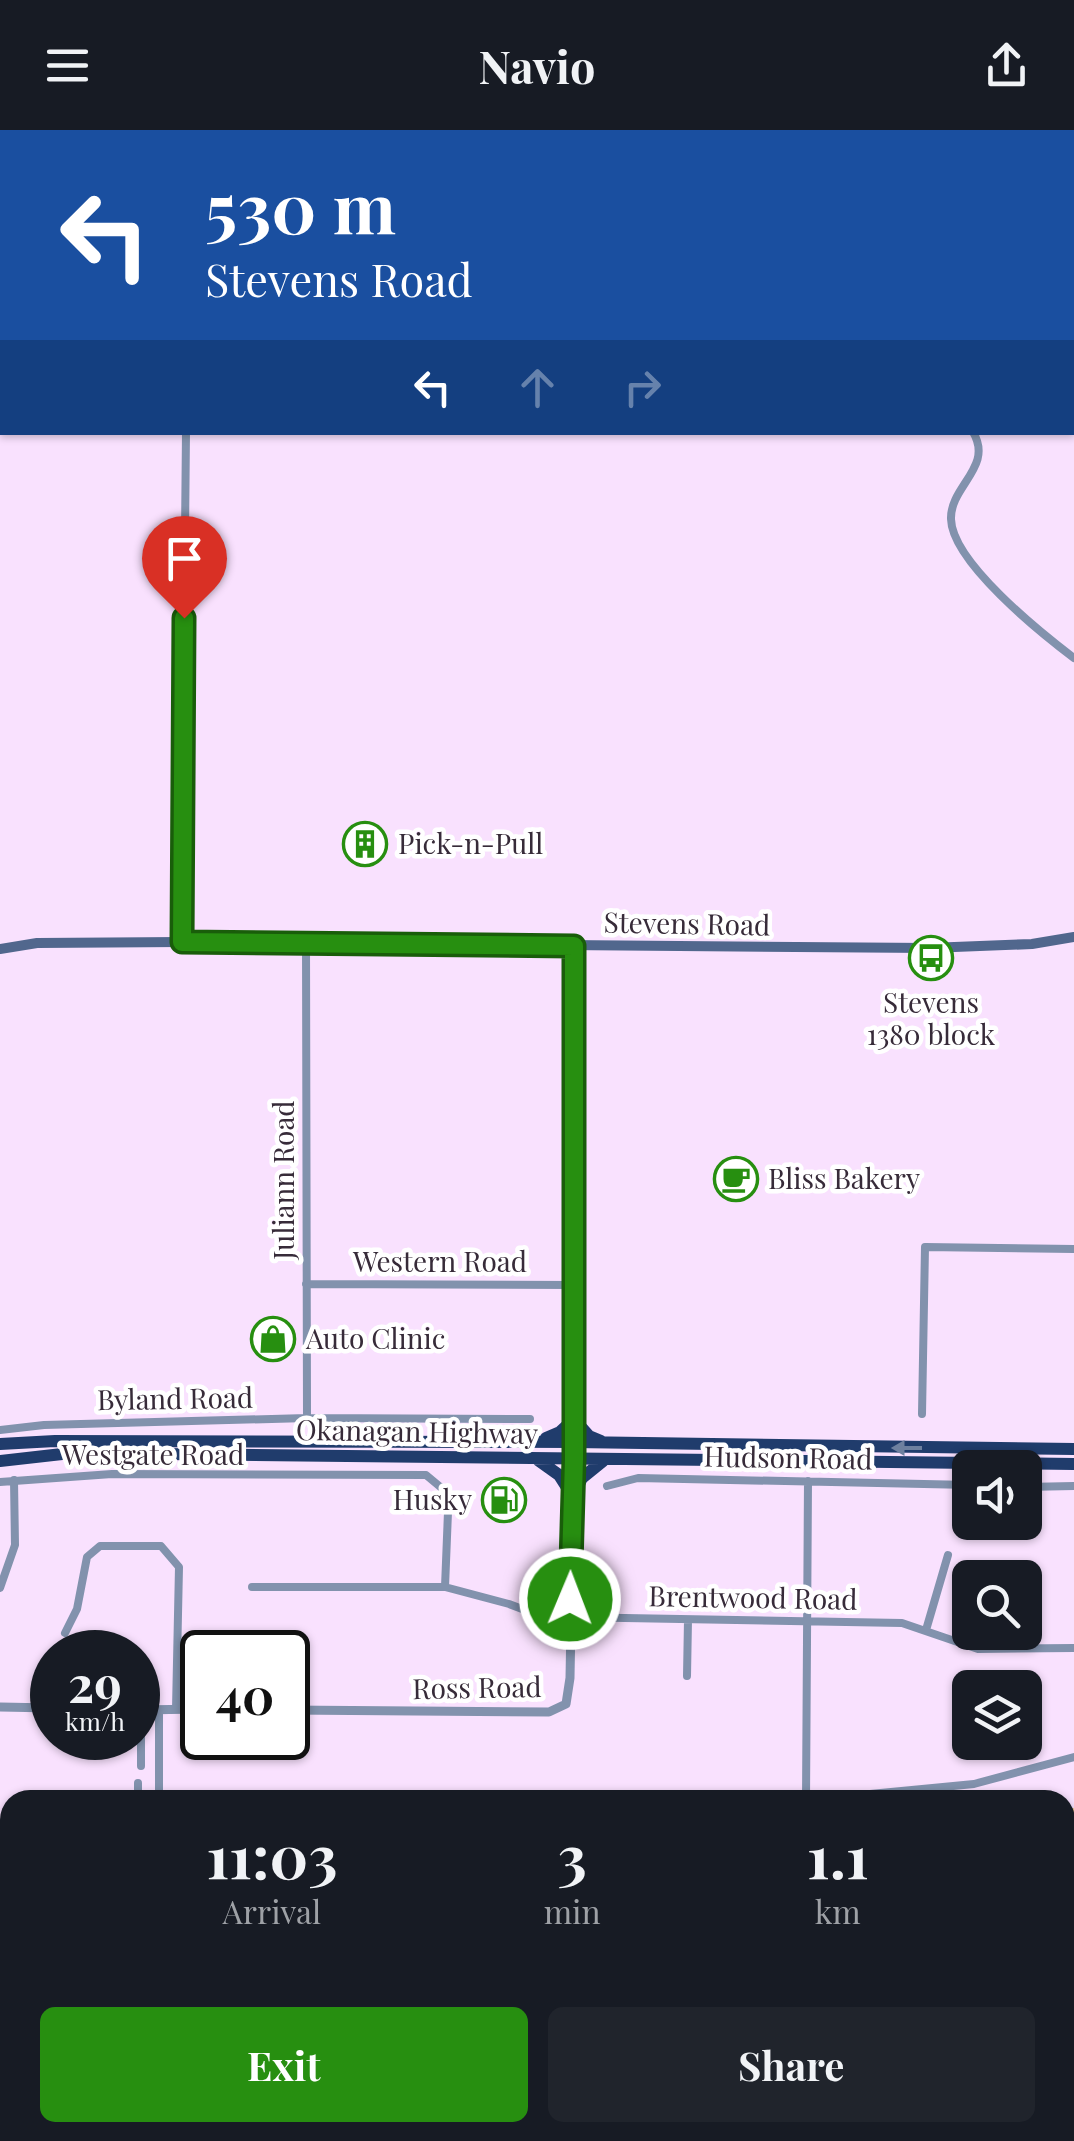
<!DOCTYPE html>
<html lang="en">
<head>
<meta charset="utf-8">
<style>
	body { margin:0; font-family:"Playfair Display",serif; background:#20242c; color:#f1f3f6; height:100vh; display:flex; flex-direction:column; font-size:38px; white-space:nowrap }
	* { box-sizing:border-box; margin:0 }
	p { font-size:32px; color:#9ea1a6 }
	.icon { flex:none; width:55px; height:55px; fill:none; stroke:currentColor; stroke-width:2; stroke-linecap:round; stroke-linejoin:round }
	.map { position:relative; flex:1; overflow:hidden }
	.drawer { position:absolute; left:0px; top:1660px; width:1075px; height:352px; display:flex; flex-direction:column; background:#171b24; border-radius:30px 30px 0 0; box-shadow:0 2px 8px #0004 }
	.drawer>* { flex:none }
	.banner { position:absolute; left:0px; top:0px; width:1075px; height:305px; box-shadow:0 2px 8px #0004; background:#1a4fa0; color:#fff; overflow:hidden }
	.tools { position:absolute; left:952px; top:1320px; display:grid; gap:20px }
	.tools a { display:grid; place-items:center; width:90px; height:90px; border-radius:15px; background:#171b24; box-shadow:0 2px 8px #0004; font-size:50px }
	.speed { position:absolute; left:30px; top:1500px; display:flex; gap:20px; font-size:50px; font-weight:700; text-align:center }
	.speed>* { display:grid; place-content:center; width:130px; height:130px; border-radius:50%; background:#171b24; box-shadow:0 2px 8px #0004; line-height:1 }
	.speed small { font-size:25px; font-weight:400 }
	.speed .limit { border:5px solid #111; border-radius:15px; background:#fff; color:#111 }
	.pin { position:absolute; display:grid; place-items:center; width:85px; height:85px; color:#fff; margin:-102px -42px; border-radius:50% 50% 50% 0; rotate:-45deg; box-shadow:0 0 10px #0007 }
	.pin .icon { rotate:45deg }
	.me { position:absolute; width:110px; margin:-55px; rotate:1deg; stroke-linejoin:round; filter:drop-shadow(0 0 8px #0008) }
	.turn { display:flex; align-items:center; gap:35px; height:210px; padding:0 40px; font-size:45px }
	.turn .icon { width:130px; height:130px; stroke-width:2.5 }
	.turn b { display:block; font-size:70px; line-height:85px }
	.lanes { display:flex; align-items:center; height:95px; padding:0 40px; background:#0003; justify-content:center; gap:50px; direction:ltr }
	.lanes .off { opacity:.35 }
	.eta { display:flex; justify-content:space-evenly; align-items:center; height:170px; text-align:center }
	.eta b { font-size:60px; font-weight:700; line-height:70px }
	.button { display:flex; gap:20px; margin-top:auto; padding:20px 40px }
	.button a { flex:1; height:115px; border-radius:15px; background:#278f10; color:#fff; font-size:40px; font-weight:700; line-height:115px; text-align:center }
	.button a+a { background:#20242c; color:#f1f3f6 }
	header { display:flex; justify-content:space-between; align-items:center; height:130px; padding:0 40px; background:#171b24; font-size:45px; font-weight:700 }
	.map>svg:first-child { display:block }
</style>
</head>
<body>
<header><svg class="icon" aria-label="menu" viewBox="0 0 24 24"><path d="M4 6h16M4 12h16M4 18h16"/></svg>Navio<svg class="icon" aria-label="share" viewBox="0 0 24 24"><path d="M12 15V3M7 8l5-5 5 5M5 13v7h14v-7"/></svg></header>
<div class="map">
<svg width="1074" height="2011" viewBox="0 0 1074 2011">
	<defs>
		<pattern id="forest-crowns" width="20" height="18" patternUnits="userSpaceOnUse" patternTransform="scale(2.5)"><rect width="20" height="18" fill="#f4d194"/><path d="M2 6a3 3 0 1 1 6 0M12 15a3 3 0 1 1 6 0" fill="none" stroke="#d2b480"/></pattern>
	</defs>
	<rect width="100%" height="100%" fill="#f9e1fe"/>
	<path fill="url(#forest-crowns)" d="M1074,1678V1937L1065,1935V1680Z
		M140,2003H652L638,2011H147Z"/>
	<path fill="#f4d194" d="M10,1812V2002H171V2010L0,2011V1835H8Z"/>
	<g fill="none" stroke-linecap="round" stroke-linejoin="round">
		<path stroke="#8292ad" stroke-width="8" d="M926,0V2
			M973,302C994,337 950,356 951,389C952,432 1041,503 1074,528
			M181,812L186,302
			M306,812L307,1288
			M306,1154L573,1155
			M922,1284L925,1117L1074,1119
			M0,1300L44,1295L307,1288L530,1289
			M0,1352L112,1344L426,1345L444,1360L448,1382L445,1457
			M607,1356L638,1348L970,1355
			M1025,1357L1074,1356
			M252,1457H445L509,1474L549,1489L569,1487L902,1493L978,1519L1074,1518
			M0,1458L15,1415L14,1350
			M926,1500L948,1425
			M65,1503L77,1479L87,1427L100,1416H161L179,1437L176,1579
			M687,1546L688,1490
			M141,1580V1636
			M159,1580V1670
			M138,1670V1653
			M806,1670L808,1351
			M808,1670L974,1654L1074,1627
			M0,1822H10"/>
		<path stroke="#8292ad" stroke-width="9" d="M0,1577L52,1578
			M138,1580L202,1579
			M288,1580L549,1582L566,1574L570,1548L574,1329V816"/>
		<path stroke="#51678d" stroke-width="10" d="M0,819L37,813L181,812L929,818L1032,814L1074,807"/>
		<path stroke="#203c6c" stroke-width="12" d="M546,1308L560,1302L574,1289L589,1306L601,1311
			M0,1314L55,1311L574,1312L1074,1319
			M538,1330L559,1345L573,1367
			M0,1331L71,1323L1074,1334
			M573,1367L582,1348L603,1331"/>
	</g>
	<defs><path id="oneway-solid" d="M-6-.8H1V-3.2L6.5 0L1 3.2V.8H-6Z" transform="scale(2.5)"/></defs>
	<use fill="#6e809f" href="#oneway-solid" transform="translate(907 1318) rotate(-180)"/>
	<g fill="none" stroke-linecap="round" stroke-linejoin="round">
		<defs>
			<path id="route" d="M184,488L182,812L574,816V1329L570,1469"/>
		</defs>
		<use href="#route" stroke="#195d0a" stroke-width="25"/>
		<use href="#route" stroke="#278f10" stroke-width="18"/>
	</g>
	<defs>
		<symbol id="building-ring" viewBox="-11 -11 22 22"><circle r="9.5" fill="#fff" stroke="#278f10" stroke-width="1.5"/><path d="M-4-6H4V6H1V3H-1V6H-4ZM-2.5-4.3h1.7v1.8h-1.7ZM.8-4.3h1.7v1.8H.8ZM-2.5-1h1.7V.8h-1.7ZM.8-1h1.7V.8H.8Z" fill="#278f10"/></symbol>
		<symbol id="bus-ring" viewBox="-11 -11 22 22"><circle r="9.5" fill="#fff" stroke="#278f10" stroke-width="1.5"/><path d="M-5-6H5V4H4V6H2V4H-2V6H-4V4H-5ZM-3.5-4V0h7V-4ZM-3.5 1.2v1.5H-2V1.2ZM2 1.2v1.5H3.5V1.2Z" fill="#278f10"/></symbol>
		<symbol id="cafe-ring" viewBox="-11 -11 22 22"><circle r="9.5" fill="#fff" stroke="#278f10" stroke-width="1.5"/><path d="M-5.5-4.5H6V0H3Q3 3.5 0 3.5H-2.5Q-5.5 3.5-5.5 0ZM3-3.2v2h1.7v-2ZM-6 4.5H4V6H-6Z" fill="#278f10"/></symbol>
		<symbol id="shop-ring" viewBox="-11 -11 22 22"><circle r="9.5" fill="#fff" stroke="#278f10" stroke-width="1.5"/><path d="M-5-2.5h2.3a2.7 3.5 0 0 1 5.4 0H5L5.5 6h-11ZM-1.5-2.5h3a1.5 2.3 0 0 0-3 0Z" fill="#278f10"/></symbol>
		<symbol id="fuel-ring" viewBox="-11 -11 22 22"><circle r="9.5" fill="#fff" stroke="#278f10" stroke-width="1.5"/><path d="M-5.5-6h7V0h2V4h1.3V-2.5L3-4.5l.8-.8L6-3V5H2.5V1h-1V6h-7ZM-4.2-4.7v3.2H.2V-4.7Z" fill="#278f10"/></symbol>
	</defs>
	<g fill-rule="evenodd">
		<use href="#building-ring" x="340" y="689" width="50" height="50"/>
		<use href="#bus-ring" x="906" y="803" width="50" height="50"/>
		<use href="#cafe-ring" x="711" y="1024" width="50" height="50"/>
		<use href="#shop-ring" x="248" y="1184" width="50" height="50"/>
		<use href="#fuel-ring" x="479" y="1345" width="50" height="50"/>
	</g>
	<g text-anchor="middle" stroke-width="9" stroke-linejoin="round" paint-order="stroke">
		<g font-size="28" fill="#372b39" stroke="#fff" text-anchor="start">
			<text x="398" y="724">Pick-n-Pull</text>
			<text x="931" y="883" text-anchor="middle">Stevens<tspan x="931" dy="32">1380 block</tspan></text>
			<text x="768" y="1059">Bliss Bakery</text>
			<text x="306" y="1219">Auto Clinic</text>
			<text x="472" y="1380" text-anchor="end">Husky</text>
		</g>
		<g font-size="28" fill="#372b39" stroke="#fff">
			<text transform="translate(687 794) rotate(1)" y="10">Stevens Road</text>
			<text transform="translate(284 1050) rotate(-90)" y="10">Juliann Road</text>
			<text x="440" y="1142">Western Road</text>
			<text transform="translate(175 1269) rotate(-1)" y="10">Byland Road</text>
			<text transform="translate(417 1302) rotate(1)" y="10">Okanagan Highway</text>
			<text x="153" y="1335">Westgate Road</text>
			<text transform="translate(788 1328) rotate(1)" y="10">Hudson Road</text>
			<text transform="translate(753 1468) rotate(1)" y="10">Brentwood Road</text>
			<text transform="translate(477 1558) rotate(-1)" y="10">Ross Road</text>
		</g>
	</g>
</svg>
<div class="tools">
<a><svg class="icon" aria-label="sound" viewBox="0 0 24 24"><path d="M4 9h4l5-4v14l-5-4H4zM17 9q2 3 0 6"/></svg></a>
<a><svg class="icon" aria-label="search" viewBox="0 0 24 24"><circle cx="10" cy="10" r="6"/><path d="M15 15l6 6"/></svg></a>
<a><svg class="icon" aria-label="layers" viewBox="0 0 24 24"><path d="M12 4l9 5-9 5-9-5zM3 14l9 5 9-5"/></svg></a>
</div>
<div class="speed"><div>29<small>km/h</small></div><div class="limit">40</div></div>
<div class="pin" style="left:184px;top:488px;background:#d93025"><svg class="icon" aria-label="arrive" viewBox="0 0 24 24"><path d="M6 21V4h12l-3 4 3 4H6"/></svg></div>
<svg class="me" style="left:570px;top:1469px" viewBox="-20 -20 40 40"><circle r="17" fill="#278f10" stroke="#fff" stroke-width="3"/><path d="M0-11L8 9 0 5-8 9z" fill="#fff"/></svg>
<div class="banner">
<div class="turn"><svg class="icon" aria-label="left" viewBox="0 0 24 24"><path d="M17 20v-9H6M10 6l-5 5 5 5"/></svg><div><b>530 m</b>Stevens Road</div></div>
<div class="lanes"><svg class="icon" aria-label="left" viewBox="0 0 24 24"><path d="M17 20v-9H6M10 6l-5 5 5 5"/></svg><svg class="icon off" aria-label="ahead" viewBox="0 0 24 24"><path d="M12 20V5M6 11l6-6 6 6"/></svg><svg class="icon off" aria-label="right" viewBox="0 0 24 24"><path d="M7 20v-9h11M14 6l5 5-5 5"/></svg></div>
</div>
<section class="drawer">
<div class="eta">
<div><b>11:03</b><p>Arrival</p></div>
<div><b>3</b><p>min</p></div>
<div><b>1.1</b><p>km</p></div>
</div>
<div class="button"><a>Exit</a><a>Share</a></div>
</section>
</div>
</body>
</html>
